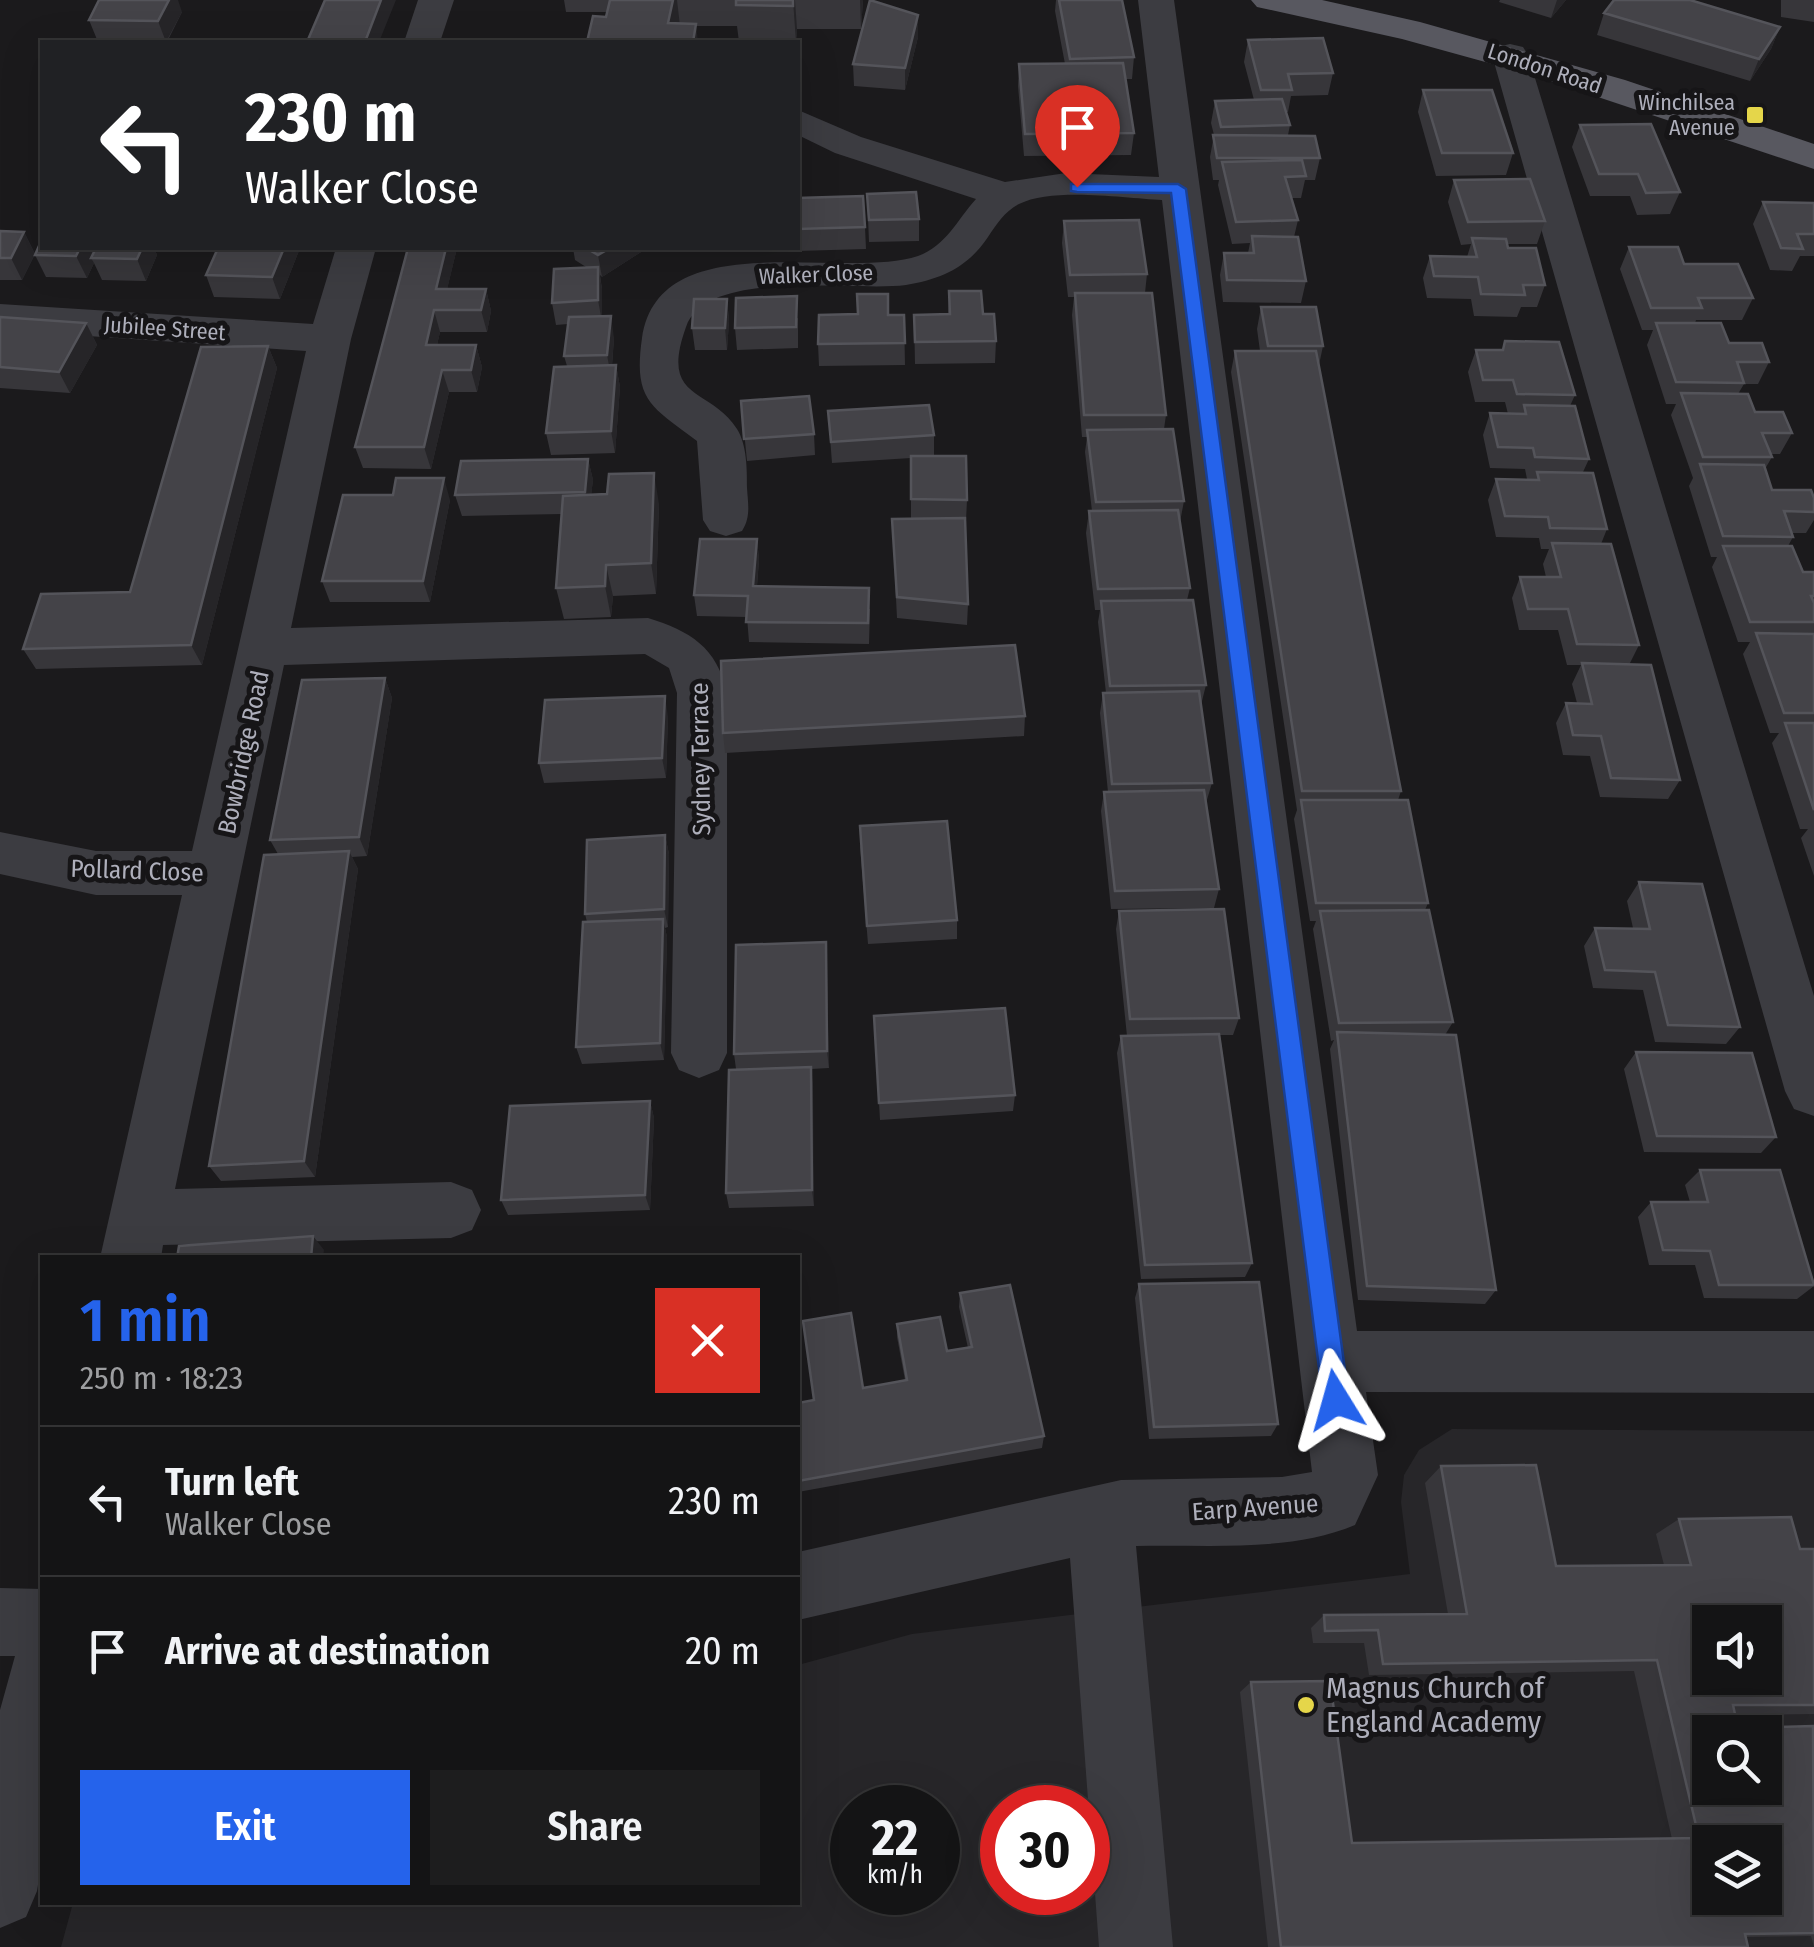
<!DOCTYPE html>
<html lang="en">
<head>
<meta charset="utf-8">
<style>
	body { margin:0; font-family:"Fira Sans Condensed",sans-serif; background:#1d1d1e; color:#f1f3f6; height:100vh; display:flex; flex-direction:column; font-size:38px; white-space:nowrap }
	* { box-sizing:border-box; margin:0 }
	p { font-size:32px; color:#9d9ea0 }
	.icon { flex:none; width:55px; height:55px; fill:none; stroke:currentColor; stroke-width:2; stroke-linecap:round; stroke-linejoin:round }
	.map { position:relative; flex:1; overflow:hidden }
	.sheet { position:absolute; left:40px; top:1255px; width:760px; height:650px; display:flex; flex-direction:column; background:#141415; border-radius:0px; box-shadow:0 10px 40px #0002,0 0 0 2px #333334 }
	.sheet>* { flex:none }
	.banner { position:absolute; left:40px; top:40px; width:760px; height:210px; border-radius:0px; box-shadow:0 10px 40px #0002,0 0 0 2px #333334; background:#202124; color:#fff; overflow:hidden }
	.controls { position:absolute; left:1692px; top:1605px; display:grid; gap:20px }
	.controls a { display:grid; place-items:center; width:90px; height:90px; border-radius:0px; background:#141415; box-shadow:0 10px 40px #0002,0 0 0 2px #333334; font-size:50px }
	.speed { position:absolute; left:830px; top:1785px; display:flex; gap:20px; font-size:50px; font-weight:700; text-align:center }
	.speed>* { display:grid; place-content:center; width:130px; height:130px; border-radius:50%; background:#141415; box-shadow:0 10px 40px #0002,0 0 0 2px #333334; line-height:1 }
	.speed small { font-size:25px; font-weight:400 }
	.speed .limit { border:15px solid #d22; background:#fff; color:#111 }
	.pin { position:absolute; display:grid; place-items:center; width:85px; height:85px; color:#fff; margin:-102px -42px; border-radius:50% 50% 50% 0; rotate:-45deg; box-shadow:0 0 10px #0007 }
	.pin .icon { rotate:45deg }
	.me { position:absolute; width:110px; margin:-55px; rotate:352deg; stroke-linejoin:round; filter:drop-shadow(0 0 8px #0008) }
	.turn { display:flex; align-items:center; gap:35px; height:210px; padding:0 40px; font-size:45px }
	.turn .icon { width:130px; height:130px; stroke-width:2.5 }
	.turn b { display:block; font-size:70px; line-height:85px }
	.round { display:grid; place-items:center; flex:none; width:105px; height:105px; border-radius:0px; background:#1d1d1e }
	.summary { display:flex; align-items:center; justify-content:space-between; height:170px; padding:0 40px }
	h1 { font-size:60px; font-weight:600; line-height:75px; color:#2563eb }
	.button { display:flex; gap:20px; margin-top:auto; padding:20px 40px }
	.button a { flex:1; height:115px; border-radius:0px; background:#2563eb; color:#fff; font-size:40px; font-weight:600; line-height:115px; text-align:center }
	.button a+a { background:#1d1d1e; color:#f1f3f6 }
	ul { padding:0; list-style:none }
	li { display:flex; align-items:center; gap:30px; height:150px; padding:0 40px; border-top:2px solid #333334 }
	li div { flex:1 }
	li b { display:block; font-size:38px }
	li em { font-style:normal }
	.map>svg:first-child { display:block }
</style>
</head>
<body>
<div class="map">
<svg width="1814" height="1947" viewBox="0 0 1814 1947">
	<rect width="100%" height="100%" fill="#1b1a1c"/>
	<path fill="#272629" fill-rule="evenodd" d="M1452,1429L1814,1431V1947H61L73,1903L798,1902V1665L912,1634L1410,1574L1401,1502L1404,1475L1419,1450ZM1710,1622H1765V1678H1710ZM1710,1732H1765V1788H1710ZM852,1808H938V1892H852ZM1002,1808H1088V1892H1002ZM1710,1842H1765V1898H1710Z"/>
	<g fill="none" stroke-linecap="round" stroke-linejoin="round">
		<path fill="#3c3c41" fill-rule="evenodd" d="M418,0H454L440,42H404Z
			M1138,0H1174L1357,1331H1814V1393L1366,1392L1378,1475L1355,1525C1288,1553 1207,1544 1136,1546L1173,1947H1099L1070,1558L798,1620V1552L1121,1480L1282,1477L1312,1472L1162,200C1125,198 1052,187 1019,204C1005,211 996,225 988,237C968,267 942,279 906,285C854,292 707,267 686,327C659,402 710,386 737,429C747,445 747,469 747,488C748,504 751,517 742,531L726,536L710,531L703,520L697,441C651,406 633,401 642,338C659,222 843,281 918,256C946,246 957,220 976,199L835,153L798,135V110L861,137L1005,182L1066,173L1159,177Z
			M1510,44L1523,47L1528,55L1814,996V1116L1794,1109L1785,1091L1492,55L1497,47Z
			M336,248H376L351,339L291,628L648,618C690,631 717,647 727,693V1053L719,1070L699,1078L679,1070L671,1053L677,693L669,668L645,654L284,665L175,1189L451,1182L472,1190L481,1210L472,1230L451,1238L163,1245L161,1258H100L182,895H96L0,874V832L96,851H192L306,351L0,330V304L313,324Z
			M0,1588L42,1589V1860L37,1891L26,1917L0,1928V1710L15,1656H0Z"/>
		<path fill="#585860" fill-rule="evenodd" d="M1251,0H1322L1420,22L1625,80L1814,144V169L1532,75L1402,39L1257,7Z"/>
	</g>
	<path fill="#37363a" d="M564,0H863L861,29H797L796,42H739L737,26H696L606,17L607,12H566Z
		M1056,0H1122L1134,57L1132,79H1126L1134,133L1131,155L1024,156L1018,86L1019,64H1065L1055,11Z
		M1500,0H1566L1551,18L1499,2Z
		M1781,0H1814V22L1781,17Z
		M182,12L167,42H98L89,20Z
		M1604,13L1780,27L1771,49L1750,81L1597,35Z
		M918,37L905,90L854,86L853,64Z
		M1248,40L1333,73L1328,95L1291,96L1288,112H1286L1290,125L1288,135L1320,158L1315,180H1305L1301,198H1291L1298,220L1294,237L1306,281L1301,303L1223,302L1220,275L1224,253H1248L1250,243L1232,244L1218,185L1219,180H1213L1210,157L1214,135L1211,123L1215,101L1254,100L1244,62Z
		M1423,90L1513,153L1506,175L1436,176L1418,112Z
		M1580,125L1680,192L1670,214L1637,215L1630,196H1590L1572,147Z
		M1454,180L1545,221L1537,244H1507L1508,248L1545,285L1537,307H1521L1517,317L1474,316L1471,299L1427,298L1423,278L1430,256L1467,257L1471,244L1461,245L1448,202Z
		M867,194L919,219V241L869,242Z
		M798,198L865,227L866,249L797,251Z
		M1763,202L1814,203V256H1800L1792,271L1770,270L1753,224Z
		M1064,221L1147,274L1145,293L1166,415L1164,429L1184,501L1180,522L1190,588L1187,600L1206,685L1201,705L1212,783L1206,803L1219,889L1214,908L1111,909L1101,811L1104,792H1108L1100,713L1103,693H1106L1098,622L1100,610H1095L1086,533L1089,511H1092L1085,452L1087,437H1082L1072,315L1074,297H1068L1062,243Z
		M0,231L24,232L35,254L22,280H0Z
		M1629,247L1684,264L1753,298L1742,320H1696L1695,323L1729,343L1769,362L1758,384H1744L1738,394L1755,412L1792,433L1780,454H1770L1772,457L1765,469L1772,490L1814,498V520L1806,533H1792L1793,537L1788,546L1803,572H1814V876L1801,838L1808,829H1800L1772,743L1779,733H1770L1743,654L1750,642H1738L1712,567L1717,557H1711L1689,486L1693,478L1671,415L1676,404H1666L1647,345L1653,330H1642L1620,269Z
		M42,248H154L157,255L146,281L102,280L94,263L87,278L46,277L35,255Z
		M300,248L280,299L214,297L206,275Z
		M408,248H457L447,289H486L491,311L487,332H440L437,345H476L482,367L477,392H449L431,469L363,468L355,447Z
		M573,248H640L641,252L602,277L600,275L602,289V316L614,338L612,366L616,365L620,387L615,453L551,455L546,433L567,366L564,356L568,324L556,325L552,303L586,267L575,260Z
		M949,291L996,341L995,363L915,364L914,315L948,314Z
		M727,299L729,321L727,350H695L692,328Z
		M1261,307L1323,346L1319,365L1401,791L1398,800L1428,903L1425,910L1453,1022L1445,1035L1496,1290L1485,1304L1358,1300L1330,1049L1334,1040L1331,1041L1313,929L1316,921H1310L1294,819L1297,810L1231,372L1235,351H1260L1257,329Z
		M888,315H904L905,365L819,366L818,344Z
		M0,317L86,323L97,345L70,393L0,388Z
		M798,318V348L737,350L735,328Z
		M1505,341L1575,395L1570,406L1589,459L1583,472L1607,529L1601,544L1639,645L1629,665L1680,780L1668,799L1600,797L1590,756L1563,755L1556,723L1566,703H1577L1572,684L1581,665H1567L1558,630H1519L1512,598L1520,577H1546L1543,564L1549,549H1541L1539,538L1496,537L1488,500L1496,479H1534H1527L1525,469L1490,468L1483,435L1490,413L1508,414L1505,402H1475L1468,372L1476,350H1502Z
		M268,346L277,368L202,665L36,669L23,649L130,592Z
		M741,401L814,434L815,455L747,461Z
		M828,411L934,435V456L967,500L966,521H965L968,604L967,625L897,618L892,519H911V458L832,463Z
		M588,459L593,480L591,495L659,504L656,594L613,596L611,617L564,619L556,588L562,514L462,516L455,495Z
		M450,500L430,602H330L322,581Z
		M757,539L759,560L757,586L870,609L869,644L749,642L747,617L697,616L694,595Z
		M385,678L392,698L367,856L352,857L358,869L315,1177L221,1181L209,1166L278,854L270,840Z
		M1025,716L1024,736L725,753L723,733Z
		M668,717L666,778L544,783L539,763Z
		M665,835L669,854L668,927L665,928L667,937L664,1060L582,1064L576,1047L587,922L585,914Z
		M860,846L957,920V939L868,944Z
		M1639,882L1740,1027L1726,1044L1655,1042L1643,990L1593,988L1584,946L1595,928H1633L1627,901Z
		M1119,911L1239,1018L1233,1035H1220L1252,1263L1245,1277L1141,1279L1117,1053L1121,1036H1127L1116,929Z
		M826,942L829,1068L811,1069L814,1206L729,1208L726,1193L736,1069L734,1054Z
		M874,1016L1015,1095L1013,1111L880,1120Z
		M1636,1052L1776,1137L1761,1153L1644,1152L1624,1069Z
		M650,1101L654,1118L650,1210L508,1215L501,1200Z
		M1700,1170L1814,1286L1797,1299L1704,1298L1695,1265H1649L1638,1217L1651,1202H1690L1685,1185Z
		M1139,1284L1278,1424L1271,1436L1149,1439L1135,1298Z
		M960,1293L1044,1436L1042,1448L798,1492V1403L905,1380L897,1337V1324L947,1351L968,1348L959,1307Z
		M1441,1466L1556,1566L1664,1565L1656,1534L1679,1519L1800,1549H1814V1714L1735,1715L1738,1728L1814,1730V1947L1811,1936L1746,1937L1748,1947H1268L1240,1692L1251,1682L1352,1843L1672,1839L1634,1671L1369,1675L1364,1643H1313L1311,1628L1324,1615L1448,1614L1425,1483Z"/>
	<path fill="#262528" d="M169,0H178L182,12L166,42L158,21Z
		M381,0H396L379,42H365Z
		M673,0H677L680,26L668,23Z
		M793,0H795L797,29L796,42Z
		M860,0H863L861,29Z
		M1557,0H1566L1551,18Z
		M918,15V37L905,90V68Z
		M696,24L698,42H693Z
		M1780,27L1771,49L1750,81L1759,59Z
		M24,232L35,254L22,280L11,258Z
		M80,248H99L91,258L94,263L87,278L76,256Z
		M142,248H154L157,255L146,281L137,259Z
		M284,248H300L280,299L272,277Z
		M446,248H457L442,311L436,289Z
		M610,248H640L641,252L602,277L598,255Z
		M598,267L602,289V322L598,300Z
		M486,289L491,311L487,332L481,310Z
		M727,299L729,321L727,350L725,328Z
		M434,310L440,332L432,367L426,345Z
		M611,316L614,338L611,376L607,355Z
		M86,323L97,345L70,393L59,372Z
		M476,345L482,367L477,392L471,370Z
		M268,346L277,368L202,665L191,645Z
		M616,365L620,387L615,453L611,431Z
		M442,370L449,392L431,469L424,447Z
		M588,459L593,480L589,513L585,492Z
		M654,473L659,504L656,594L651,563Z
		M444,478L450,500L430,602L423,581Z
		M757,539L759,560L755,607L753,586Z
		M606,565L613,596L611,617L605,586Z
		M385,678L392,698L367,856L359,837Z
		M665,696L668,717L666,778L662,758Z
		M665,835L669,854L668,927L664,909Z
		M349,851L358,869L315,1177L304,1161Z
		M663,919L667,937L664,1060L660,1043Z
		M826,942L827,960L829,1068L827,1051Z
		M811,1067L813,1083L814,1206L812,1190Z
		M650,1101L654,1118L650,1210L645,1195Z
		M313,1236L324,1250L323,1258H311Z"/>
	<path fill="#444348" stroke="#54545a" stroke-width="2.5" fill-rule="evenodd" d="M99,0H169L158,21L89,20Z
		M325,0H381L365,42H307Z
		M610,0H673L668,23L696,24L693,42H587L593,16L606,17Z
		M736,0H793V6L736,5Z
		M870,0L918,15L905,68L853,64Z
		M1059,0H1122L1134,57L1070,59Z
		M1614,0H1690L1780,27L1759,59L1604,13Z
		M1323,38L1333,73L1288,74L1292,90H1261L1248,40Z
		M1123,63L1134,133L1025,134L1019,64Z
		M1423,90H1492L1513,153H1442Z
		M1282,99L1290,125L1221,127L1215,101Z
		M1651,124L1680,192L1646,193L1638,174H1599L1580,125Z
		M1213,135L1315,136L1320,158H1217Z
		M1302,160L1306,176L1285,177L1298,220L1236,222L1222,162Z
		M1530,179L1545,221L1468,222L1454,180Z
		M916,192L919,219L869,220L867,194Z
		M863,196L865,227L798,229V198Z
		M1763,202L1814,203V234H1797L1803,249L1781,248Z
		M1139,220L1147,274L1070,275L1064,221Z
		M0,231L24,232L11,258H0Z
		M1252,236L1298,237L1306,281L1227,280L1224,253H1254Z
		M1472,238L1506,239L1508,248H1536L1545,285H1523L1525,295L1481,294L1478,277L1434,276L1430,256L1477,257Z
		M42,239V248H80L76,256L35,255Z
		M1629,247H1678L1684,264H1738L1753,298H1698L1702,308H1651Z
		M96,248H142L137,259L91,258Z
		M218,248H284L272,277L206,275Z
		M408,248H446L436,289H486L481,310H434L426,345H476L471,370H442L424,447H355Z
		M586,248H610L598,255Z
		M598,267V300L552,303L554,269Z
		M949,291H981L983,314H994L996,341L915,342L914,315L950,314Z
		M1075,293H1152L1166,415H1084Z
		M857,294H888V315H904L905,343L818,344L819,315L858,314Z
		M797,296L796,327L735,328L736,298Z
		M694,299H727L725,328H692Z
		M1261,307H1316L1323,346H1268Z
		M611,316L607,355L564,356L569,317Z
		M0,317L86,323L59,372L0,367Z
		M1656,323H1721L1729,343H1762L1769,362H1737L1744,383L1676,382Z
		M1505,341L1559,342L1575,395L1517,394L1513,380H1483L1476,350H1503Z
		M268,346L191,645L23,649L41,594L130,592L201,347Z
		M1235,351H1316L1401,791H1302Z
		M616,365L611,431L546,433L554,367Z
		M1681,393L1748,394L1755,412H1783L1792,433H1762L1772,457H1703Z
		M809,396L814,434L744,439L741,401Z
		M929,405L934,435L831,442L828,411Z
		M1524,405L1575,406L1589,459L1535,457L1533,448L1498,447L1490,413L1526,414Z
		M1173,429L1184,501L1096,502L1087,430Z
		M911,456H966L967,500L911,499Z
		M588,459L585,492L455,495L461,461Z
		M1700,464L1764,465L1772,490H1811L1814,498V512L1784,511L1793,537L1723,536Z
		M1537,472L1593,473L1607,529L1550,528L1548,517L1505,516L1496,479L1539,480Z
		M654,473L651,563L606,565L605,586L556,588L563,496L607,494L609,474Z
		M396,478H444L423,581H322L343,495H393Z
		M1178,510L1190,588L1098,589L1089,511Z
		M965,518L968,604L897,597L892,519Z
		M700,539H757L753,586L869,588L868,623L746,622L748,596L694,595Z
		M1552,543L1611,544L1639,645L1577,644L1568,609H1528L1520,577H1561Z
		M1723,546H1792L1803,572H1814V596H1811L1814,603V622H1750Z
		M1193,600L1206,685L1110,686L1101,601Z
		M1756,633L1814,634V713H1784Z
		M1015,645L1025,716L723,733L721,661Z
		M1582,663L1651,665L1680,780L1611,778L1601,736L1573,735L1566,703L1592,704Z
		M385,678L359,837L270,840L302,680Z
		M1199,691L1212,783L1112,784L1103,693Z
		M665,696L662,758L539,763L545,700Z
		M1785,723H1814V810Z
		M1204,790L1219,889L1115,891L1104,792Z
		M1301,800H1408L1428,903H1316Z
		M947,821L957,920L867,926L860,826Z
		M665,835L664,909L585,914L587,840Z
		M349,851L304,1161L209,1166L264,855Z
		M1639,882L1702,884L1740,1027L1668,1025L1655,972L1605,970L1595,928L1650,929Z
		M1224,909L1239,1018L1130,1019L1119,911Z
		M1429,910L1453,1022L1339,1023L1320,911Z
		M663,919L660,1043L576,1047L583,922Z
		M826,942L827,1051L734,1054L736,945Z
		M1005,1008L1015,1095L879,1103L874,1016Z
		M1337,1032L1456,1035L1496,1290L1367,1286Z
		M1219,1034L1252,1263L1145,1265L1121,1036Z
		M1636,1052L1752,1053L1776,1137L1657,1136Z
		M811,1067L812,1190L726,1193L729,1070Z
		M650,1101L645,1195L501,1200L510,1106Z
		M1700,1170H1780L1814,1285H1719L1710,1251L1663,1250L1651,1202H1708Z
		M313,1236L311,1258H177L179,1246Z
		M1259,1282L1278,1424L1154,1427L1139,1284Z
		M1010,1285L1044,1436L798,1481V1403L814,1400L803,1321L851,1313L863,1388L907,1380L897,1324L940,1317L947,1351L972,1347L960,1293Z
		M1536,1465L1556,1566L1691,1565L1679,1519L1791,1517L1800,1549H1814V1705H1733L1738,1728L1813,1726L1814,1933L1745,1934L1748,1947H1281L1251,1682L1330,1681L1352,1843L1699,1838L1657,1660L1383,1664L1378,1630L1325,1631L1324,1615L1467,1614L1441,1466ZM1710,1622H1765V1678H1710ZM1710,1732H1765V1788H1710ZM1710,1842H1765V1898H1710Z"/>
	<path fill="#2563eb" stroke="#184099" stroke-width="2.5" d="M1071,184H1178L1186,189L1349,1400L1345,1410L1336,1413L1327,1410L1323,1400L1171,193L1077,192L1071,191Z"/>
	<g fill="#e5d64a" stroke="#161517" stroke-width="4">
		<rect x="1745" y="105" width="20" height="20" rx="5"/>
		<circle cx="1306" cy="1705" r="10"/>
	</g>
	<g text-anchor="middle" stroke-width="10" stroke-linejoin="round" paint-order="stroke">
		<g font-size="22" fill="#aeafbb" stroke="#161517">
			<text transform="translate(1545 68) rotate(18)" y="8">London Road</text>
			<text transform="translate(816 274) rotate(-2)" y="8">Walker Close</text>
			<text transform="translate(165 328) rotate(4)" y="8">Jubilee Street</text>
		</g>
		<g font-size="22" fill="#aeafbb" stroke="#161517" text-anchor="end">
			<text x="1735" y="110">Winchilsea<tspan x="1735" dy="25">Avenue</tspan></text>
		</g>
		<g font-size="25" fill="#aeafbb" stroke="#161517">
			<text transform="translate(243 752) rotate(-78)" y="9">Bowbridge Road</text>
			<text transform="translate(700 759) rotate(-91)" y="9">Sydney Terrace</text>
			<text transform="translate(137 870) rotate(2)" y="9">Pollard Close</text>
			<text transform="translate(1255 1507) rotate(-4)" y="9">Earp Avenue</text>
		</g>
		<g font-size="30" fill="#aeafbb" stroke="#161517" text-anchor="start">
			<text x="1326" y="1698">Magnus Church of<tspan x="1326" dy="34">England Academy</tspan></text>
		</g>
	</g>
</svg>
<div class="controls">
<a><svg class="icon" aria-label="sound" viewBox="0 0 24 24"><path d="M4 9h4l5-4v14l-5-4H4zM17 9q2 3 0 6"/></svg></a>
<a><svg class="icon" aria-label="search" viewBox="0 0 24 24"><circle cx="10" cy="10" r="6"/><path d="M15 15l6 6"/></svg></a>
<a><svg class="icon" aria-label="layers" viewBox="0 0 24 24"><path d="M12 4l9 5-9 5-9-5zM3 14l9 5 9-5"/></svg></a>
</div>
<div class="speed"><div>22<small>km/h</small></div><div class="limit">30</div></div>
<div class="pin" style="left:1077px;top:187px;background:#d93025"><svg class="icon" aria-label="arrive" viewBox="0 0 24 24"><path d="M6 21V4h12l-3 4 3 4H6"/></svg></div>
<svg class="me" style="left:1336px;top:1400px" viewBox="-20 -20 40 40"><path d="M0-17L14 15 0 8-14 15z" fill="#2563eb" stroke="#fff" stroke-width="4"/></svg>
<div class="banner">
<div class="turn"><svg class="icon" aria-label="left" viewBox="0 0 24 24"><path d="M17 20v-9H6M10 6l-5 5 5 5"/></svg><div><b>230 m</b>Walker Close</div></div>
</div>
<section class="sheet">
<div class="summary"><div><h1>1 min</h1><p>250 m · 18:23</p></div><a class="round" style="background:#d93025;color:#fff"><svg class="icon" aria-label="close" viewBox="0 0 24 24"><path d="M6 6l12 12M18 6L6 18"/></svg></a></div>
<ul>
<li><svg class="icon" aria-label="left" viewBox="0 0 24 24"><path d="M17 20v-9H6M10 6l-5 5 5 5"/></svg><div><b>Turn left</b><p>Walker Close</p></div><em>230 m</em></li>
<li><svg class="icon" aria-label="arrive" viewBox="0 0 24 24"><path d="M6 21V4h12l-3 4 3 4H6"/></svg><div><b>Arrive at destination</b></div><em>20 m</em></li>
</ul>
<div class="button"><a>Exit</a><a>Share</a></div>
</section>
</div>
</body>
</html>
